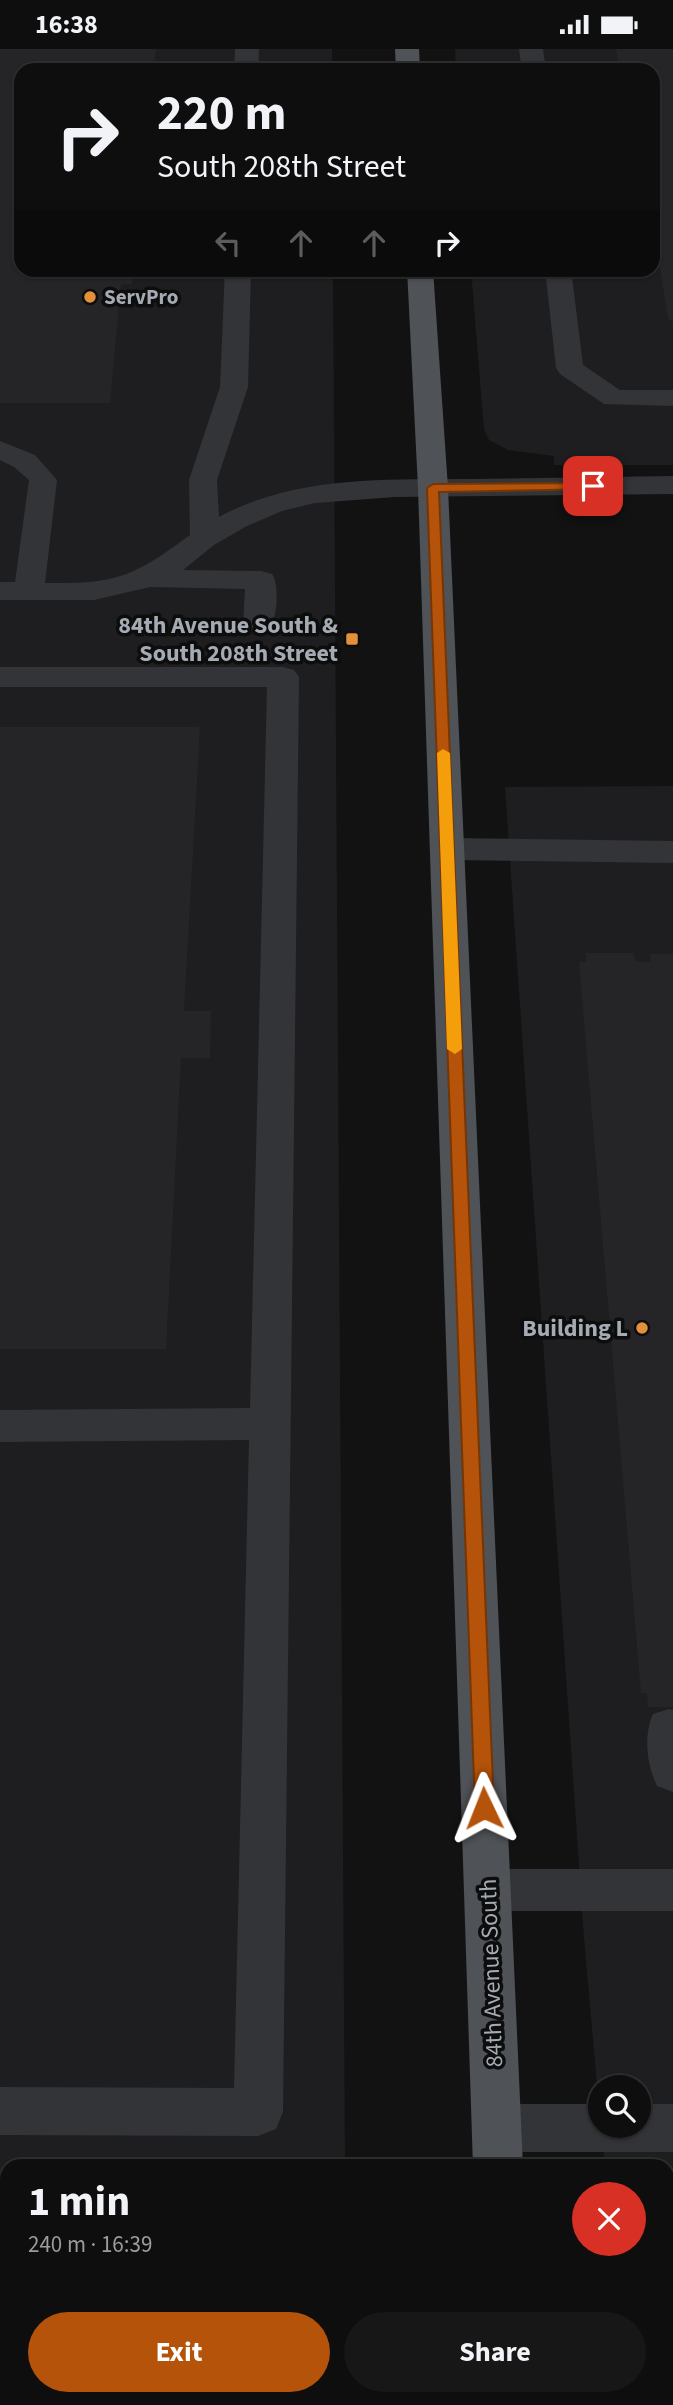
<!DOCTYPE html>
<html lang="en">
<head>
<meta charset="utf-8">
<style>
	body { margin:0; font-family:"Source Sans 3",sans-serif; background:#171717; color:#f1f3f6; height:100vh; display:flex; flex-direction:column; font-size:26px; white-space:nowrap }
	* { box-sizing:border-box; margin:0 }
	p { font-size:23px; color:#9b9c9e }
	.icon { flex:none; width:38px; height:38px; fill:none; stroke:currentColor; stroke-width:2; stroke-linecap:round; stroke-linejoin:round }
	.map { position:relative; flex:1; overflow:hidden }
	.side { position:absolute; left:0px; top:2110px; width:674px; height:247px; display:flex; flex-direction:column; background:#0e0e0e; border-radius:21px 21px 0 0; box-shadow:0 2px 5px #0004,0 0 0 2px #2e2e2e }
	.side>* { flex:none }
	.top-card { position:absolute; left:14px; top:14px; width:646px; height:214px; border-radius:21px; box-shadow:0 2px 5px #0004,0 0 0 2px #2e2e2e; background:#0e0e0e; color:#f1f3f6; overflow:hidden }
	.tools { position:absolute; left:588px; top:2026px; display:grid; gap:14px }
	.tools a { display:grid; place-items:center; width:63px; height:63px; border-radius:50%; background:#0e0e0e; box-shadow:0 2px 5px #0004,0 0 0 2px #2e2e2e; font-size:35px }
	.pin { position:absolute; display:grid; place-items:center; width:60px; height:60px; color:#fff; margin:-30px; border-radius:14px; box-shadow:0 4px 10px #0006 }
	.me { position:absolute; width:77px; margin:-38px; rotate:358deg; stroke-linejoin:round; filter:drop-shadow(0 0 5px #0008) }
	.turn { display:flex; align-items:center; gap:24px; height:147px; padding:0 28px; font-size:32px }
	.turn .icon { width:91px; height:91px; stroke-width:2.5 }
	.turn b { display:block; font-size:49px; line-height:60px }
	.lanes { display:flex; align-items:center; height:66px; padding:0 28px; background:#0003; justify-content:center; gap:35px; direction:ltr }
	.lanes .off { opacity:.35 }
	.round { display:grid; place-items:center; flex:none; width:74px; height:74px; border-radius:37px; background:#171717 }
	.headline { display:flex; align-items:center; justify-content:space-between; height:119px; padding:0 28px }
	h1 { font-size:42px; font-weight:700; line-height:52px }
	.button { display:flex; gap:14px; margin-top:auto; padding:14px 28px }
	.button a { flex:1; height:80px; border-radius:42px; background:#b45309; color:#fff; font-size:28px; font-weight:700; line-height:80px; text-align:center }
	.button a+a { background:#171717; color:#f1f3f6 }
	.status { display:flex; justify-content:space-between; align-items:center; height:49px; padding:0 35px; background:#0e0e0e; direction:ltr }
	.status svg { height:19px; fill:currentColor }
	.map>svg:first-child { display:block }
</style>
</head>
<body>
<div class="status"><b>16:38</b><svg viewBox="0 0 49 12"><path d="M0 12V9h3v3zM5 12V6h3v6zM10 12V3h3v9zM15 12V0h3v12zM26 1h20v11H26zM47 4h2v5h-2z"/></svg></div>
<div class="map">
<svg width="673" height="2356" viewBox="0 0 673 2356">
	<rect width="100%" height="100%" fill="#121213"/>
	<path fill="#1e1e20" d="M0,0H332V21H21V220L333,221L345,2117L7,2118V2350H344V2356H0Z
		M455,0H673V416H554V407L508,401L489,391L484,380L471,221L653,220V21H456Z
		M673,737V2356H626V2350H667V2118L605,2117L601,2077H639V2039H600V2070L584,1889L505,738Z"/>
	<path fill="#252527" d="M0,0H156L153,21H21V220H134L132,235H121L110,354H0Z
		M616,0H673V272L668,270L653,174V21H619Z
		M0,678H200L184,962H211L210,1009H181L166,1300H0Z
		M586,904H634L635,912L651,913L650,905H673V1658H648L647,1644H641L579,913H586Z"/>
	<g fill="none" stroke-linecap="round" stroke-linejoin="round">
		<path fill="#333438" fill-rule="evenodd" d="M235,0H259L258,21H234Z
			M519,0H543L546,21H522Z
			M225,220H251L248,338L217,431L219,468C296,426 385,431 470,430C538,429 605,428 673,427V445L395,448L315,454L282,462L247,477L214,496L183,521L261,522L272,525C280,536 277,571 269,583L258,585L247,583L243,576L245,540L150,538L94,551H0V533H15L29,431L14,418L0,411V392L35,406L57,431L45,534C117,535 133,528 190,486L189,431L220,338Z
			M545,220H571L583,316L620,341H673V357L604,355L560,325L556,319Z
			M0,618H283L294,621L299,628L283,2063L276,2080L258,2087L0,2086V2038L234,2039L249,1391L0,1393V1361L250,1359L267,638H0Z
			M447,789L673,792V814L447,811L435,808L430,800L435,792Z
			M669,1660L673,1661V1743L657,1737C647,1716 643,1687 653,1665Z
			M488,1820H673V1862H488L471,1856L464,1841L471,1826Z
			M497,2055H600V2077H639V2055H673V2103H497L479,2096L472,2079L479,2062Z"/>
		<path fill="#4f5256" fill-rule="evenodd" d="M395,0H419L420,21H396Z
			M407,220H433L448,439L523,2118H473L418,439Z
			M476,2350H530V2356H476Z"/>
		<defs>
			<path id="rail" d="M667,2209H673
				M0,2214H7"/>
		</defs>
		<use href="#rail" stroke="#46494c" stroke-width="9"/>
		<use href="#rail" stroke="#0d0d0e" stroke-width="6" stroke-dasharray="19" stroke-linecap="butt"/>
	</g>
	<path fill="#b45309" stroke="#753606" stroke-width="2" d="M593,434L597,435V440L439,443L494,1759L491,1765L484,1767L478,1765L475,1759L427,439L433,435Z"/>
	<path fill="#f59e0b" d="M443,700L450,704L462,1000L455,1005L447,1000L437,704Z"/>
	<g fill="#e3903a" stroke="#0d0d0e" stroke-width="2.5">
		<circle cx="90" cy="248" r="7"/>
		<rect x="345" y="583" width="14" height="14" rx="3.5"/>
		<circle cx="642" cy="1279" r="7"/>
	</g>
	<g text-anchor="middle" stroke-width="7" stroke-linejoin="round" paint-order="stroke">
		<g font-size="21" font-weight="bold" fill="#a4abb3" stroke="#0d0d0e" text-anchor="start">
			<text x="104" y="255">ServPro</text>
		</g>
		<g font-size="24" font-weight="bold" fill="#a4abb3" stroke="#0d0d0e" text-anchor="end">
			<text x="338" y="584">84th Avenue South &amp;<tspan x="338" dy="28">South 208th Street</tspan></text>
			<text x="628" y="1287">Building L</text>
		</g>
		<g font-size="24" fill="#a4abb3" stroke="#0d0d0e">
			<text transform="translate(491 1924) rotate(-92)" y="8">84th Avenue South</text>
		</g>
	</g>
</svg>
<div class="tools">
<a><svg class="icon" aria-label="search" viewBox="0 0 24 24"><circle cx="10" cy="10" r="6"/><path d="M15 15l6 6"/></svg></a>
</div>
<div class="pin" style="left:593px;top:437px;background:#d93025"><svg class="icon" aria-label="arrive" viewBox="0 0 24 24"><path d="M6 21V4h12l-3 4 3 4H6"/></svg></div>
<svg class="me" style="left:484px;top:1759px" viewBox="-20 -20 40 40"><path d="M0-17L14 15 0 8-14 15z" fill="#b45309" stroke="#fff" stroke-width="4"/></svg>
<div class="top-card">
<div class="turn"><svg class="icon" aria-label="right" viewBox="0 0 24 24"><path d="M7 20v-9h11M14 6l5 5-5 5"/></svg><div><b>220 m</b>South 208th Street</div></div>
<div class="lanes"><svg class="icon off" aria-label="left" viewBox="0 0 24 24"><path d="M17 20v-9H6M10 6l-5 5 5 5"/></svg><svg class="icon off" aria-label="ahead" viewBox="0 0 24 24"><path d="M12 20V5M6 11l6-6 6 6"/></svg><svg class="icon off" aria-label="ahead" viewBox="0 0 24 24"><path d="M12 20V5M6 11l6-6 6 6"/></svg><svg class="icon" aria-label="right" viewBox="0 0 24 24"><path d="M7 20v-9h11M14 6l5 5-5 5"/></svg></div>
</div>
<section class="side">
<div class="headline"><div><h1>1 min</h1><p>240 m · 16:39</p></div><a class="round" style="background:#d93025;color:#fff"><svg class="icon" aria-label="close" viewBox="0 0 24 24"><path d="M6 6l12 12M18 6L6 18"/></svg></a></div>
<div class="button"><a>Exit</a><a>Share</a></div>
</section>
</div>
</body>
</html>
